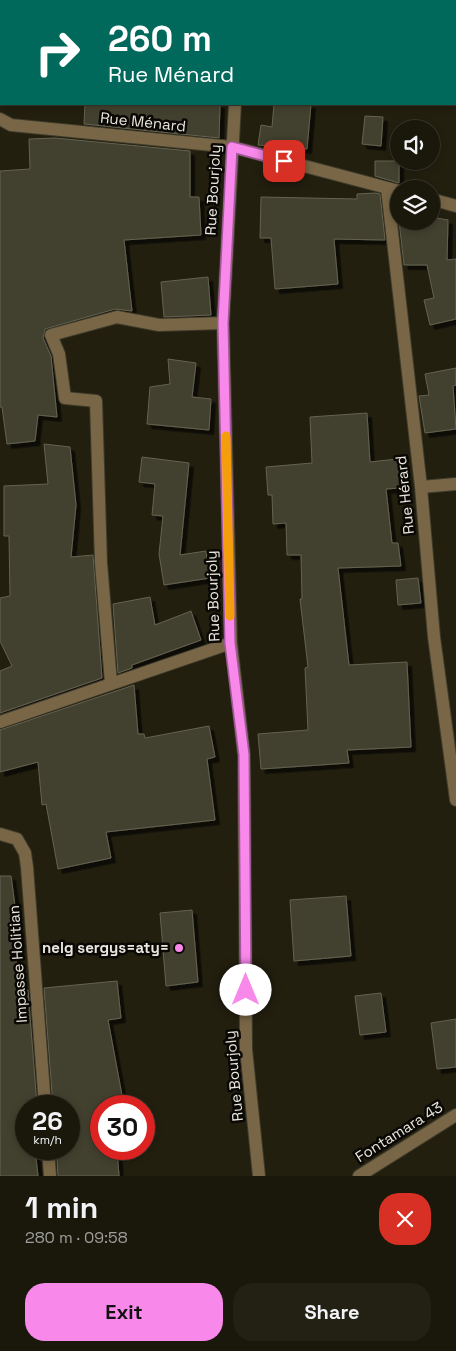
<!DOCTYPE html>
<html lang="en">
<head>
<meta charset="utf-8">
<style>
	body { margin:0; font-family:"Space Grotesk",sans-serif; background:#232014; color:#f1f3f6; height:100vh; display:flex; flex-direction:column; font-size:19px; white-space:nowrap }
	* { box-sizing:border-box; margin:0 }
	p { font-size:16px; color:#9f9f9d }
	.icon { flex:none; width:28px; height:28px; fill:none; stroke:currentColor; stroke-width:2; stroke-linecap:round; stroke-linejoin:round }
	.map { position:relative; height:1176px; overflow:hidden }
	.details { display:flex; flex-direction:column; background:#1a170b; flex:1 }
	.details>* { flex:none }
	.hud { position:absolute; left:0px; top:0px; width:456px; height:105px; box-shadow:0 2px 8px #0003,0 0 0 1px #38362c; background:#00695c; color:#fff; overflow:hidden }
	.buttons { position:absolute; left:390px; top:120px; display:grid; gap:10px }
	.buttons a { display:grid; place-items:center; width:50px; height:50px; border-radius:50%; background:#1a170b; box-shadow:0 2px 8px #0003,0 0 0 1px #38362c; font-size:25px }
	.speed { position:absolute; left:15px; top:1095px; display:flex; gap:10px; font-size:25px; font-weight:700; text-align:center }
	.speed>* { display:grid; place-content:center; width:65px; height:65px; border-radius:50%; background:#1a170b; box-shadow:0 2px 8px #0003,0 0 0 1px #38362c; line-height:1 }
	.speed small { font-size:12px; font-weight:400 }
	.speed .limit { border:8px solid #d22; background:#fff; color:#111 }
	.pin { position:absolute; display:grid; place-items:center; width:42px; height:42px; color:#fff; margin:-21px; border-radius:10px; box-shadow:0 2px 8px #0006 }
	.me { position:absolute; width:55px; margin:-28px; rotate:0deg; stroke-linejoin:round; filter:drop-shadow(0 0 4px #0008) }
	.turn { display:flex; align-items:center; gap:18px; height:105px; padding:0 25px; font-size:22px }
	.turn .icon { width:65px; height:65px; stroke-width:2.5 }
	.turn b { display:block; font-size:35px; line-height:42px }
	.round { display:grid; place-items:center; flex:none; width:52px; height:52px; border-radius:20px; background:#232014 }
	.head { display:flex; align-items:center; justify-content:space-between; height:85px; padding:0 25px }
	h1 { font-size:30px; font-weight:800; line-height:38px }
	.button { display:flex; gap:10px; margin-top:auto; padding:10px 25px }
	.button a { flex:1; height:58px; border-radius:20px; background:#f888ea; color:#111; font-size:20px; font-weight:800; line-height:58px; text-align:center }
	.button a+a { background:#232014; color:#f1f3f6 }
	.map>svg:first-child { display:block }
</style>
</head>
<body>
<div class="map">
<svg width="456" height="1176" viewBox="0 0 456 1176">
	<defs>
		<filter id="shadow"><feDropShadow dx="4.5" dy="4.5" stdDeviation="0" flood-color="#0009"/></filter>
	</defs>
	<rect width="100%" height="100%" fill="#221f0f"/>
	<path fill="#43402f" stroke="#656250" filter="url(#shadow)" d="M85,104H220L219,138L84,124Z
		M274,104H311L307,149L258,145L261,125L272,127Z
		M365,116L383,117L381,146L362,144Z
		M55,138L190,151V197H199L201,235L124,240L132,311L115,309L45,329L43,338L51,356L57,417L38,415L35,441L7,444L2,407H0V171L30,169L29,139Z
		M375,161H399V183L375,176Z
		M375,193L380,194L385,240L334,239L338,284L275,289L271,238H260L261,197L357,199V194Z
		M431,217L448,220L447,260L456,259V319L430,325L424,300L434,298L427,265H404L399,221H431Z
		M208,277L211,315L164,317L161,282Z
		M168,359L196,363L192,397L211,399L209,430L147,424L150,387L170,384Z
		M456,368V385L453,386L456,429L425,433L419,396L429,395L425,374Z
		M367,413L370,462L397,459L400,488L386,489L392,543H398L401,566L338,568L349,665L407,662L411,747L347,750L349,763L261,769L258,734L308,730L305,668L308,667L300,599H302L301,555H287L286,523L273,524L272,495H268L266,467L312,463L310,417Z
		M44,444L70,447L76,505L71,557L93,555L102,678L0,713V671L12,666L0,641V598L10,596L9,536H4V486L48,484Z
		M142,457L189,463L180,555L206,551L210,578L164,585L159,554L163,516L152,515L155,484L139,482Z
		M418,578L421,603L398,605L396,580Z
		M150,597L155,625L191,611L201,640L132,665V668L118,673L113,604Z
		M134,685L138,734H144L145,738L209,726L215,757L207,759L215,820L106,832L111,858L58,869L46,804L42,805L38,762L0,772V730Z
		M0,876H11L20,943L14,944L20,991L28,990L37,1106H26V1149H35L38,1176H0Z
		M346,896L351,956L294,961L290,900Z
		M192,910L198,982L166,986L160,913Z
		M117,981L121,1018L108,1020L124,1106H101V1149H117L119,1176H58L57,1159L69,1149V1106H53L44,988Z
		M381,993L386,1032L360,1035L355,996Z
		M456,1019V1067L437,1069L431,1023Z"/>
	<g fill="none" stroke-linecap="round" stroke-linejoin="round">
		<defs>
			<path id="minor" d="M243,1V0
				M235,104L223,323L231,643L244,755L246,1049L259,1176
				M0,119L11,125L232,147L399,191
				M387,188L421,487L434,637L456,800
				M431,199L456,206
				M421,487L456,484
				M111,683L101,563L96,401L65,398L59,354L51,335L117,317L159,325L223,323
				M0,722L231,643
				M0,834L17,839L25,853L27,867L45,1106
				M48,1149L50,1176
				M359,1176L456,1115"/>
		</defs>
		<use href="#minor" stroke="#3e3b2c" stroke-width="14"/>
		<use href="#minor" stroke="#786646" stroke-width="12"/>
	</g>
	<g fill="none" stroke-linecap="round" stroke-linejoin="round">
		<defs>
			<path id="route" d="M246,990L244,755L230,643L223,323L232,147L284,161"/>
		</defs>
		<use href="#route" stroke="#a15898" stroke-width="12"/>
		<use href="#route" stroke="#f888ea" stroke-width="9"/>
		<path stroke="#f59e0b" stroke-width="9" d="M226,436L230,616"/>
	</g>
	<circle fill="#f888ea" stroke="#0a0804" stroke-width="2" cx="179" cy="948" r="5"/>
	<g text-anchor="middle" stroke-width="5" stroke-linejoin="round" paint-order="stroke">
		<g font-size="15" fill="#e9e7dd" stroke="#0a0804">
			<text transform="translate(143 122) rotate(6)" y="5">Rue Ménard</text>
			<text transform="translate(213 190) rotate(-87)" y="5">Rue Bourjoly</text>
			<text transform="translate(405 495) rotate(-96)" y="5">Rue Hérard</text>
			<text transform="translate(213 596) rotate(-92)" y="5">Rue Bourjoly</text>
			<text transform="translate(18 964) rotate(-94)" y="5">Impasse Holitian</text>
			<text transform="translate(234 1076) rotate(-95)" y="5">Rue Bourjoly</text>
			<text transform="translate(399 1132) rotate(-32)" y="5">Fontamara 43</text>
		</g>
		<g font-size="15" font-weight="bold" fill="#e9e7dd" stroke="#0a0804" text-anchor="end">
			<text x="169" y="953">nelg sergys=aty=</text>
		</g>
	</g>
</svg>
<div class="buttons">
<a><svg class="icon" aria-label="sound" viewBox="0 0 24 24"><path d="M4 9h4l5-4v14l-5-4H4zM17 9q2 3 0 6"/></svg></a>
<a><svg class="icon" aria-label="layers" viewBox="0 0 24 24"><path d="M12 4l9 5-9 5-9-5zM3 14l9 5 9-5"/></svg></a>
</div>
<div class="speed"><div>26<small>km/h</small></div><div class="limit">30</div></div>
<div class="pin" style="left:284px;top:161px;background:#d93025"><svg class="icon" aria-label="arrive" viewBox="0 0 24 24"><path d="M6 21V4h12l-3 4 3 4H6"/></svg></div>
<svg class="me" style="left:246px;top:990px" viewBox="-20 -20 40 40"><circle r="19" fill="#fff"/><path d="M0-13L10 11 0 6-10 11z" fill="#f888ea"/></svg>
<div class="hud">
<div class="turn"><svg class="icon" aria-label="right" viewBox="0 0 24 24"><path d="M7 20v-9h11M14 6l5 5-5 5"/></svg><div><b>260 m</b>Rue Ménard</div></div>
</div>
</div>
<section class="details">
<div class="head"><div><h1>1 min</h1><p>280 m · 09:58</p></div><a class="round" style="background:#d93025;color:#fff"><svg class="icon" aria-label="close" viewBox="0 0 24 24"><path d="M6 6l12 12M18 6L6 18"/></svg></a></div>
<div class="button"><a>Exit</a><a>Share</a></div>
</section>
</body>
</html>
